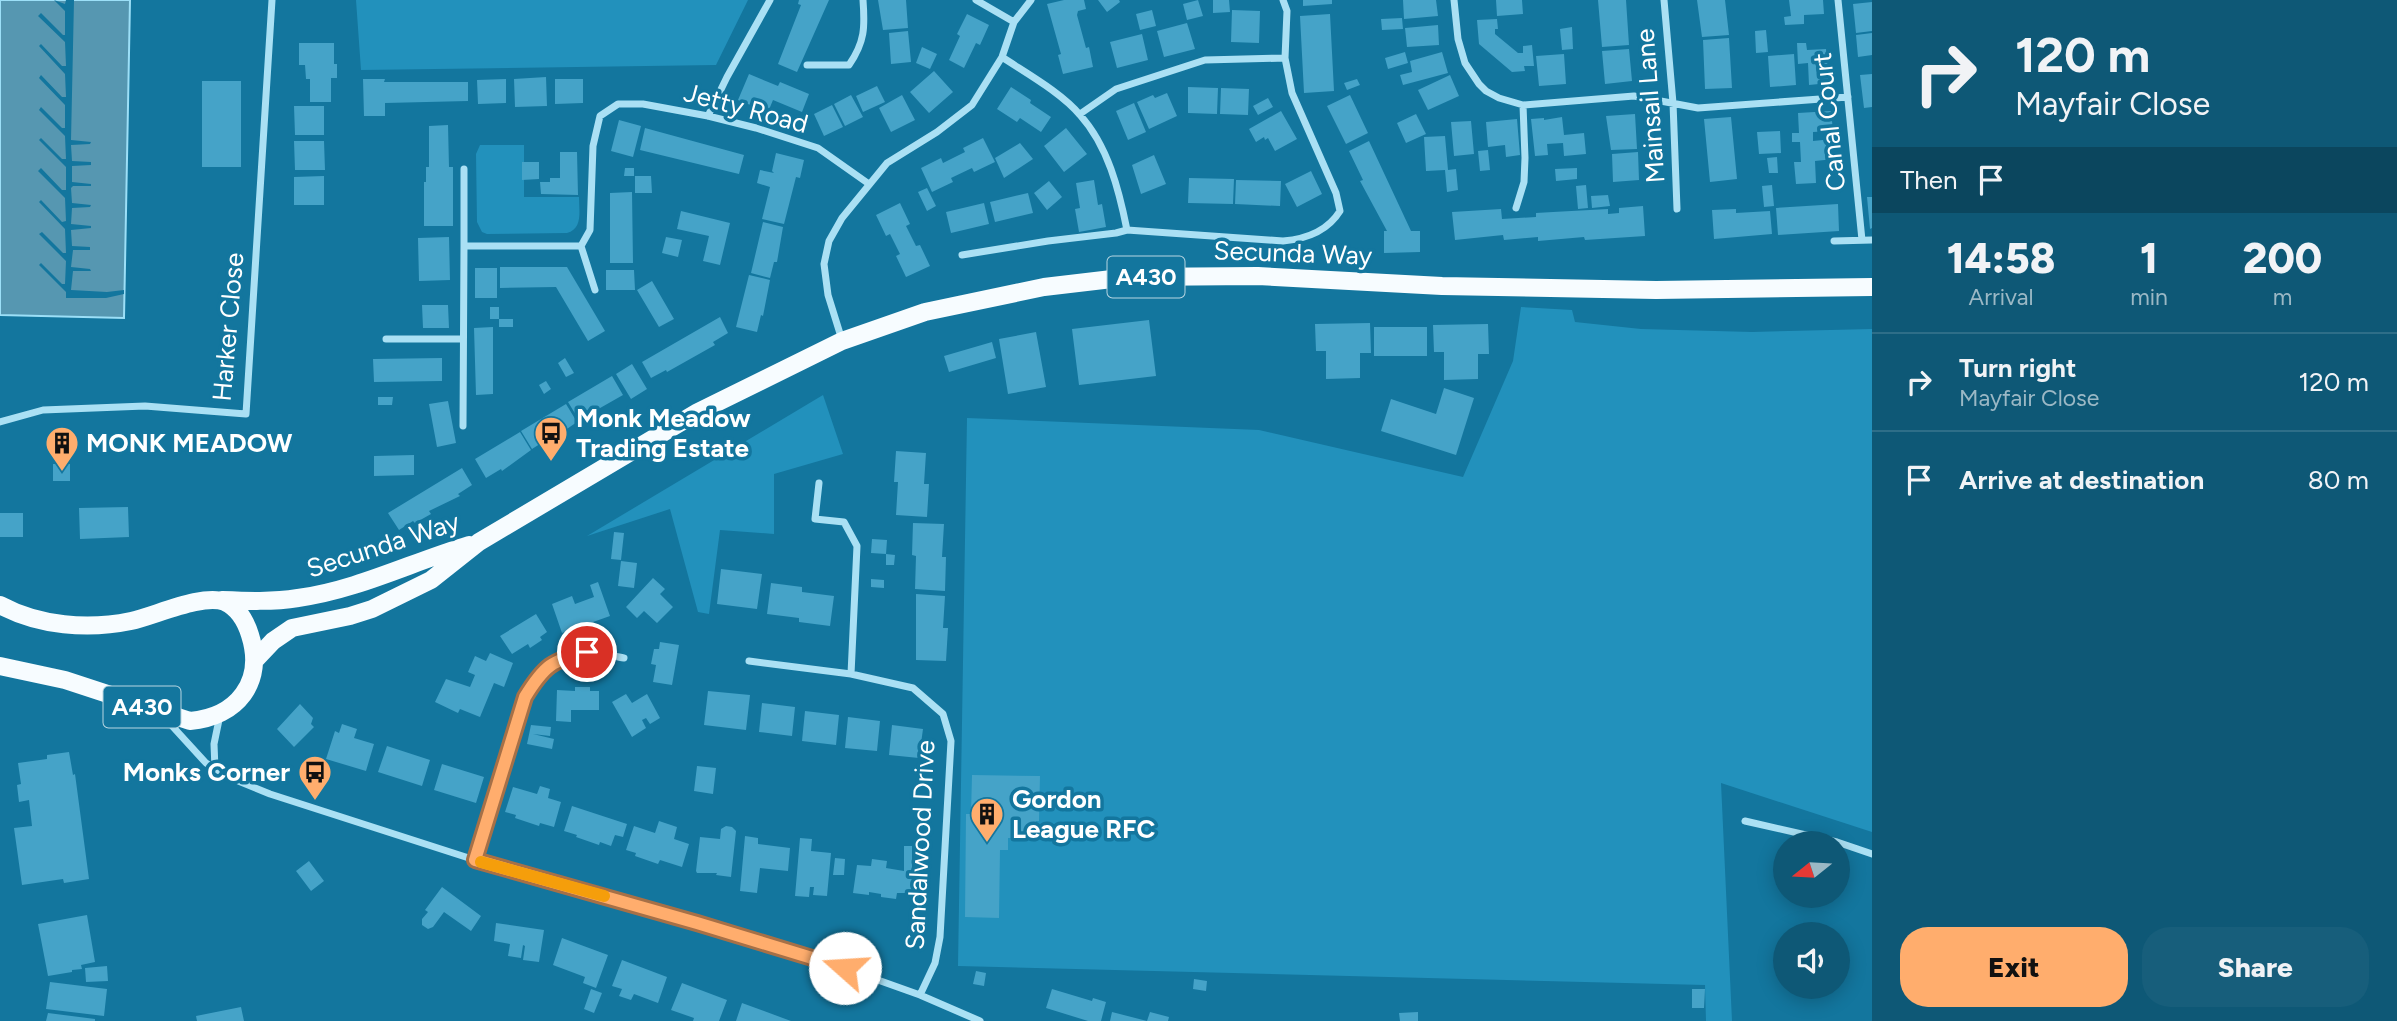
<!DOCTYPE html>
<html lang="en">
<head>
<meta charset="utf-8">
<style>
	body { margin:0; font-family:Figtree,sans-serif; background:#175e7b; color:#f1f3f6; height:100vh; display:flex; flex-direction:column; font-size:26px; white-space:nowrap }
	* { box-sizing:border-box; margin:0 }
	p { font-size:23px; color:#9bb8c5 }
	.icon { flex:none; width:38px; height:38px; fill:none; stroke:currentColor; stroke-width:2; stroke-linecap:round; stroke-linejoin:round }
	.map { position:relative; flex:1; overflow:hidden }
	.sheet { display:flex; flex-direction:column; background:#0e5876; width:525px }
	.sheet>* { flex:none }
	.hud { background:#0e5876; color:#f1f3f6; overflow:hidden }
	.needle { width:46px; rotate:252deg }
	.controls { position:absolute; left:1773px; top:831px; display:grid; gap:14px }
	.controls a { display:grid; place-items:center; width:77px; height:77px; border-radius:50%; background:#0e5876; box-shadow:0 4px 18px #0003; font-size:35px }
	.pin { position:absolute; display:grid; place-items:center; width:60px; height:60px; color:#fff; margin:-30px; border:4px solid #fff; border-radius:50%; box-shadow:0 2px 7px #0007 }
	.me { position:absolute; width:77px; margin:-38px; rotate:289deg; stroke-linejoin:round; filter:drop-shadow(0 0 5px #0008) }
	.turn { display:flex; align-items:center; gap:24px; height:147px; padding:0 28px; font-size:32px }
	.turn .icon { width:91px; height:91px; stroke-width:2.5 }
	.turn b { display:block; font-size:49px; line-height:60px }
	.then { display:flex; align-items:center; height:66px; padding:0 28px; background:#0003; gap:14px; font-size:26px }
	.eta { display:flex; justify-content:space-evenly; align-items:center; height:119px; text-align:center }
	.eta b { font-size:42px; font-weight:800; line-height:49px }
	.cta { display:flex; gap:14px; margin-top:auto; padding:14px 28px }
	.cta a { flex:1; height:80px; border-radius:28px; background:#ffad6d; color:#111; font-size:28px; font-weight:800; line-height:80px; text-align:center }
	.cta a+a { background:#175e7b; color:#f1f3f6 }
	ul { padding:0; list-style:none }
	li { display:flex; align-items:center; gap:21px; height:98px; padding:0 28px; border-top:2px solid #2e6e88 }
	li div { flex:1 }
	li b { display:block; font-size:26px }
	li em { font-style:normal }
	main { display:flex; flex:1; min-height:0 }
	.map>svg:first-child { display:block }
</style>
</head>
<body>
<main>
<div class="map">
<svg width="1872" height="1021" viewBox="0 0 1872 1021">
	<rect width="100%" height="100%" fill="#13769e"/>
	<path fill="#2291bc" d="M356,0H748L716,65L361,70Z
		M480,145H524V197H579C579,212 583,228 567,233L487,234L482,232L477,222L476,154Z
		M1521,307L1572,310L1575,322L1641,329L1752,332L1872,329V832L1721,783L1732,1021H1706L1705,985L958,966L967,418L1259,430L1463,477L1513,361Z
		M823,395L843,454L774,474V534L720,530L709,614L698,612L670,509L587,536Z"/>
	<path fill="#5697b1" stroke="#9cdff7" stroke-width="2" d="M0,0H130L124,318L0,315Z"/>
	<path fill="#13769e" d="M54,0L65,4L66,0H74L71,140L91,142L90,144L71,145L72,161L91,162V165L72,166V182L91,184V186H73L71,188L72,203L91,205L90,207L72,208L71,224L91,226V228L71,230L72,246L90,247V250H73L71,267L90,269L91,271H73L71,290L107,292L124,290V294L106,298H66V292L39,265L41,263L62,284H65L66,261L39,234L42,232L63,253H66L65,229L39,202L41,200L62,222L66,221L65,198L38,171L41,168L62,190H66V167L39,140L41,138L62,159H66L65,136L39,110L41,107L62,128H65V105L39,78L41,75L62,97H66L65,74L39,46L41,44L62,66H66L65,42L38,16L41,13L63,35H65V11Z"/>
	<path fill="#45a3c8" d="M799,0H829L797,72L778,64L801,5L798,4Z
		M878,0H906L908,28L883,30Z
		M1064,0H1084L1086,9L1078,11L1077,15L1086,48L1089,47L1093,67L1063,74L1058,55L1061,54L1047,4Z
		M1098,0H1119L1120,2L1107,12Z
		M1198,0L1203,16L1187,20L1183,4Z
		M1213,0H1229L1230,12L1213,13Z
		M1303,0H1332V4L1303,6Z
		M1403,0H1436L1438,16L1404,19Z
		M1496,0H1522L1523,14L1497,16Z
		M1598,0H1626L1629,45L1602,47Z
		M1697,0H1725L1729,35L1702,37Z
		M1789,0H1823L1824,14L1804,15V24L1785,25L1784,17L1791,16Z
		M1872,2V31L1856,33L1853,4Z
		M1152,10L1156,26L1140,30L1136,14Z
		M1232,10L1260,11L1259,43L1231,42Z
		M967,14L989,25L980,45L976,43L964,68L949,60L960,36L957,34Z
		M1330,14L1334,91L1304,93L1300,16Z
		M1402,18L1403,29L1382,30L1381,19Z
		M1497,19L1498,29H1495V34L1518,53H1523V46L1532,45L1534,66H1524L1525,71L1512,72L1479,44L1477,20Z
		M1187,23L1195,49L1164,57L1157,31Z
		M1438,25L1439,45L1407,47L1405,28Z
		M1572,27L1573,49L1562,50L1560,29Z
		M1766,30L1768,52L1756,53L1755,31Z
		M908,31L911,62L891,64L889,33Z
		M1872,33V55L1858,57L1856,35Z
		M1142,34L1148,60L1117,68L1110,42Z
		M1729,38L1732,88L1705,89L1703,40Z
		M299,43H334V64H337V78H331V102H310V79H306L305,65H299Z
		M1797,43H1806L1807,50L1826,49L1829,83L1809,85L1808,63L1798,64Z
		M922,47L937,54L930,69L916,63Z
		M1629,49L1632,81L1605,84L1602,51Z
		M1405,52L1408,63L1388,69L1385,58Z
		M1442,52L1448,73L1403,85L1400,75L1412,72L1410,61Z
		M1564,54L1566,84L1539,86L1536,56Z
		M1794,54L1796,85L1770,87L1768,56Z
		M934,71L953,92L929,113L910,92Z
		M749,74L778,86L780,82L809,94L802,112L773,100L768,112L738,100Z
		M1872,74V107L1864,108L1860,75Z
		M1450,75L1459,96L1428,110L1418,90Z
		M546,77L547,106L515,107L514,79Z
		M363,79H385L384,82H468V101L385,103V116H364Z
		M506,79V103L478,104L477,80Z
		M555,79H583V103L555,104Z
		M1357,79L1360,85L1347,90L1344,83Z
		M202,81H241V167H202Z
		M877,86L885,102L863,112L856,96Z
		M1011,87L1031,100L1030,103L1051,117L1041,132L1020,118L1017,122L997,109Z
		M1188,87L1218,88L1217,114L1188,113Z
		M1221,88L1249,89L1248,115L1220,114Z
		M1167,93L1177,116L1149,129L1137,102L1153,95L1155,98Z
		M851,95L863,117L845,126L834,104Z
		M902,95L915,120L891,132L879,108Z
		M1350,95L1368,133L1346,144L1327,106Z
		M1268,98L1273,107L1258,115L1253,106Z
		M1134,103L1146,132L1128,140L1116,111Z
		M832,105L843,127L824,136L814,114Z
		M294,106H324V135H295Z
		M1281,111L1297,139L1275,151L1268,138L1265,140L1264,137L1256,142L1249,129Z
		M1831,111L1833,131L1813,132V141L1833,139L1834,159L1815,161L1816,183L1796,184L1794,162H1801L1800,142H1792V133H1799L1798,113Z
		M1416,114L1426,134L1406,143L1397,123Z
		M1635,114L1637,149L1611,150L1606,116Z
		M1562,117L1564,135L1584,133L1586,154L1564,156L1563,143L1547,144L1548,155L1535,156L1531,119L1544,118V120Z
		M1731,117L1737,179L1710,182L1704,119Z
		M1517,119L1520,155L1506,157L1505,145L1488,147L1486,122Z
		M619,120L641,126L633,157L611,151Z
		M1471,121L1474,154L1454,156L1451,122Z
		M448,125L449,167H453V226H424V182H426V167H429V126Z
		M645,128L744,155L739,174L640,150Z
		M1066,128L1087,154L1064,172L1044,146Z
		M1780,131L1781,153L1759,154L1757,132Z
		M1445,136L1448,170L1456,169L1458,190L1447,192L1445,170L1426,171L1424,137Z
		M983,138L995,162L974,172L972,168L951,178L953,182L932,192L921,168L941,158L943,163L965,152L963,148Z
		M294,141H324L325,170H295Z
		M1369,141L1411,231H1420V252L1384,253V231H1387L1360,181L1363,180L1349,151Z
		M1020,143L1033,159L1004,178L995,158Z
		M1488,150L1490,170L1480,171L1478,151Z
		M560,152H577L578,195L541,194L540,182H550V178H560Z
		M1638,152L1639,180L1613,182L1612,154Z
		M776,153L804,160L800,178L796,177L784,224L762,219L770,187L757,183L760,170L774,173L772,171Z
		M1154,155L1166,184L1141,194L1132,165Z
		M1777,157L1778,173H1769L1767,158Z
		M522,162H539V179L522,180Z
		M625,168H634V176H624Z
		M1577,168V179L1556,181L1555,169Z
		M1311,171L1322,194L1297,207L1285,184Z
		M324,176V205H294V177Z
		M635,176H651L652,193H635Z
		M1189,178L1234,179L1233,204L1188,203Z
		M1094,180L1098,205L1102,204L1106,227L1079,232L1075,209L1080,208L1076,183Z
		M1236,180L1281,181L1280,206L1235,204Z
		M1049,181L1062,197L1047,210L1034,193Z
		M1586,185L1588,208L1578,209L1576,186Z
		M1772,185L1774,206L1764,207L1762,186Z
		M927,188L936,206L927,211L918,192Z
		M632,192L633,263H610V193Z
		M1028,193L1033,213L995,222L990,202Z
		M1608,195L1610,206L1592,208L1591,196Z
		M1867,197H1872V228L1870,229Z
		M900,203L910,224L906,226L916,246L920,245L930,266L906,277L896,256L900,254L890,234L886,236L876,215Z
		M984,203L989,224L951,233L946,212Z
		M1838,204L1839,231L1778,235L1776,208Z
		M1643,206L1645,236L1585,240L1584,237L1538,241V237L1504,240L1503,235L1455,240L1452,212L1501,209L1502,219L1536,217V213L1553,212L1608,209V214L1619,213V208Z
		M1736,209V213L1770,211L1772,234L1714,239L1712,210Z
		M681,211L730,223L720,265L703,261L709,236L677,229Z
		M763,222L783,227L777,262H774L770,278L751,273Z
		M449,237L450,280L419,281L418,238Z
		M666,237L682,240L678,257L662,253Z
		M500,267H567L605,331L588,341L556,287L500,288Z
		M475,268H497V298H475Z
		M606,270H634L635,290H606Z
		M749,275L770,280L763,316L761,315L757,332L736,327Z
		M652,281L674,319L659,327L637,290Z
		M422,305H448L449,328H423Z
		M490,307H499V319H490Z
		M720,317L728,333L713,342L715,345L667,372L666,370L651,378L642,362Z
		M499,319H513V327H499Z
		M1149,320L1156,376L1079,385L1072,329Z
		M1370,323L1371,353H1360V378L1326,379V351H1316L1315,324Z
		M1488,324L1489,354H1478V379L1444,380V352H1434L1433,325Z
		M493,327V394L476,395L474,328Z
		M1374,327H1427V356H1374Z
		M1036,332L1046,387L1008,394L999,339Z
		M992,342L996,358L949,372L944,356Z
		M442,358V381L374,382L373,359Z
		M565,358L574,373L566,377L558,363Z
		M632,364L647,389L631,399L616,374Z
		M612,376L623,395L579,420L568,402Z
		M546,381L551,389L544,394L539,385Z
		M1444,388L1474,398L1456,455L1381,431L1391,399L1436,414Z
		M378,397H393L392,405H378Z
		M448,401L456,443L437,447L429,404Z
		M566,404L577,422L548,442L546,440L532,449L521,431Z
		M520,432L531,450L502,471L501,469L486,478L475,459Z
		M896,451L926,453L924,484H929L927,517L896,515L898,482H894Z
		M414,455V475L374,476V456Z
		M53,464H70V481H53Z
		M462,468L472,485L458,494L460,496L429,511L431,514L415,523L413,521L399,530L388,513Z
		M128,507L129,537L80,539L79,508Z
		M0,513H23V537H0Z
		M913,523L944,524L942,557H946L945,591L915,589L916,556L912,555Z
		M614,532L624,533L621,560L611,559Z
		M872,539L887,540L886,554L871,553Z
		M886,554L895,555L894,565H886Z
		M621,561L637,563L634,588L618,586Z
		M721,569L762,574L757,609L717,604Z
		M653,578L665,589L660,594L673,607L657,623L644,611L637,618L626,607Z
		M871,579L884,580V588L871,587Z
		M598,582L610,616L562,633L552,604L572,596L575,604L594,597L590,585Z
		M771,583L802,587V592L834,596L830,626L799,622V618L767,614Z
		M916,594L945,596L943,628H948L946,661L916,660Z
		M536,614L547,632L540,637L542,640L530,648L528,644L512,654L500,636Z
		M660,642L679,645L672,685L653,682L656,665L651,664L654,649H659Z
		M490,653L513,663L504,687L494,683L480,717L460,709L458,713L435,702L446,679L470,687L475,675L468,672L475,656L486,661Z
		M575,687H590V691H599V710H571V722L556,721L557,690L575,691Z
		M708,691L750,695L746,730L704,725Z
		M626,694L632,703L647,694L660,718L650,724L646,718L642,720L646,728L632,737L612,702Z
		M762,703L795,707L792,736L759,732Z
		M300,704L313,718L311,724L314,727L294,747L277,729Z
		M805,711L839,715L836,745L802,741Z
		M848,717L880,721L877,751L845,748Z
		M342,724L357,729L354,738L374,744L366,771L326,759L335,731L339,733Z
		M531,725L551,727L550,736L533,734L554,739L552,749L527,744Z
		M892,725L923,729L919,758L889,755Z
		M387,746L430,760L422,786L378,772Z
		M69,752L73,775L75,774L89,879L64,883L63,879L22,885L14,828L32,826L29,800L19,802L17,785L21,784L18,763L47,759V755Z
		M442,764L484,777L476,803L434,790Z
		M697,766L716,768L713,794L694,791Z
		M972,775L1040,776L1039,821H1036V838H1008V850H1000L999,918L965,917L966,814H971Z
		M540,786L550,789L548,798L561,802L554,827L540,823L539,826L515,818L516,815L505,812L513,787L537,794Z
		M572,806L627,824L623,837L615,835L611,846L600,842L599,845L576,837L577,835L564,831Z
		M659,821L677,827L674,839L689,844L682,867L660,860L658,864L635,856L636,853L626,850L634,826L655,833Z
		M726,826L732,827L736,831L731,877L716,875L717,873H697L696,871L700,837L720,839L721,829Z
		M745,836L758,838V844L790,848L788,871L760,868L757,893L740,891Z
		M800,838L812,839L811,851L831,853L827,896L813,895L814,887H810L809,897L795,896Z
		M904,846H912V893H897L896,899L881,897V894L869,892V895L853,893L857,865L871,866L872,859L887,861L886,868L904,871Z
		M835,858L845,859L844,875H833Z
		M309,861L324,881L311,891L296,871Z
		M442,887L481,916L471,931L444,912L433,927L428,929L422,925V919L428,912L425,910Z
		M87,915L95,962L81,965L82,969L72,970V972L48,976L38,924Z
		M496,923L544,930L539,962L523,960L525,946L523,945L521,958L508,956L510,944L494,941Z
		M562,938L608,955L596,988L583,983L585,977L553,965Z
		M622,960L667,977L658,1003L634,994L631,1000L619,996L622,989L612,986Z
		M107,966L108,981L86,982L85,968Z
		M976,971L986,973L984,986L973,984Z
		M1194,979L1207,981L1206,991L1193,989Z
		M50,982L107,989L104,1016L46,1009Z
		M682,983L727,1000L719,1021H693L694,1018L671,1010Z
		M591,989L602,993L594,1013L584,1009Z
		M1052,989L1092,1001L1093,998L1106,1002L1101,1021H1088L1046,1008Z
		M1692,989H1705L1704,1008H1692Z
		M742,1003L791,1021H736Z
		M241,1007L244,1021H197L196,1016Z
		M1112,1012L1147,1021L1150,1012L1169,1017L1168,1021H1110Z
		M1418,1012V1021H1400L1399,1013Z
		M48,1013L95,1019V1021H46Z"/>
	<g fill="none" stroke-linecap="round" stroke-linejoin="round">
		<path stroke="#aae0f4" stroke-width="7" d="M976,0L1014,22
			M1454,0L1458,39L1465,63L1479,84L1486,91L1499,98L1523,105L1634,96L1698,108L1848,97
			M1664,0L1673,103L1677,209
			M1838,0L1862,240
			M1002,57C1026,73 1062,93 1080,115C1108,146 1119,190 1127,230L1283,241C1306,239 1327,232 1340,211L1336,193L1292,93L1285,58L1287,11L1283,0
			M807,65H849C865,42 865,27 863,0
			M1080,114L1116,89L1205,60L1285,58
			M708,116L727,77L770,0
			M1516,208L1524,182L1525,158L1523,105
			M1834,241L1872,240
			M464,246V169
			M962,255L1048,241L1116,233L1127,230
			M595,290L581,246L590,230L593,146L600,116L618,104H643L708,116L756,128L818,148L869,184
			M386,339H463
			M842,340L828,295L824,264L829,241L842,218L887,163L937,132L972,105L1002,57L1014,22L1031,0
			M0,422L43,410L145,406L246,414L272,0
			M463,426L464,246H581
			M819,483L815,519L844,522L857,546L851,674L913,688L943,714L951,741L940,937L935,963L920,995
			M749,661L851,674
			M163,716L206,763L231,778L270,794L475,860L819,959L920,995L980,1021
			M215,769L214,744L220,715
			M1745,821L1837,842L1872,854
			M475,860L518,714C530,683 549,654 586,652C598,652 612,656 624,658"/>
		<path stroke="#f7fcff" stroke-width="18" d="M222,600C247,601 273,602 298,598C357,590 412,562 469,545
			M0,605C39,626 88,630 131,621C155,616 203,593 225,602C238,608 246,622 250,635C265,682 237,717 190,721L65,680L0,666
			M255,660L273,641L292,628L350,616L372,609L431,580L479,542L698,412L842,341L925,312L1044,287L1129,277L1258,276L1442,286L1656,290L1872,287"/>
	</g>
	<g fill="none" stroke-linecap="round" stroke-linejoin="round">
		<defs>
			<path id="route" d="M587,652C552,660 544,666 525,697L475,860L697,923L845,968"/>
		</defs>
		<use href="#route" stroke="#a67047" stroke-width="18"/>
		<use href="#route" stroke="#ffad6d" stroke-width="12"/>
		<path stroke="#f59e0b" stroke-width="12" d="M481,862L604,896"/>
	</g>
	<defs>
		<symbol id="bus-pin" viewBox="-11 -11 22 30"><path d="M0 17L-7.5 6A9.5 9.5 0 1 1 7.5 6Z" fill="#ffad6d" stroke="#13769e"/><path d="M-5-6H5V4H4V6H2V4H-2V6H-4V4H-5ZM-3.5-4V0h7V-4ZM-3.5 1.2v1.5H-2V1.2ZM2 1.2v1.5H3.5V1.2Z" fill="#111"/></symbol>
		<symbol id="building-pin" viewBox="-11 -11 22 30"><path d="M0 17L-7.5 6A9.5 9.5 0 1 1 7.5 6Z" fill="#ffad6d" stroke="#13769e"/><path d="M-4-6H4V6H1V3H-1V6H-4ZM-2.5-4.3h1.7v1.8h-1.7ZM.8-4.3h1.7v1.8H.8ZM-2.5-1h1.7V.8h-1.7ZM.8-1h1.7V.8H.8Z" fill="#111"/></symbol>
	</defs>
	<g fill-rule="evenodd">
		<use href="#bus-pin" x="532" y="414" width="38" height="52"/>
		<use href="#building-pin" x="43" y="424" width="38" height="52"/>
		<use href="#bus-pin" x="296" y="753" width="38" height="52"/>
		<use href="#building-pin" x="968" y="795" width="38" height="52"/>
	</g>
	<g text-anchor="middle" stroke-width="7" stroke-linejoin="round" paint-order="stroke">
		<g fill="#13769e" stroke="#b8d6e2" stroke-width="2">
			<rect x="1107.5" y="256.5" width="77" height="41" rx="5"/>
			<rect x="103.5" y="686.5" width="77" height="41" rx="5"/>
		</g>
		<g font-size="24" font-weight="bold" fill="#fff">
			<text x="1146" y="285">A430</text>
			<text x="142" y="715">A430</text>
		</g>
		<g font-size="26" fill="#fff" stroke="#13769e">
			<text transform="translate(1650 106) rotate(-94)" y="9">Mainsail Lane</text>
			<text transform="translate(746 108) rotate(15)" y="9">Jetty Road</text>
			<text transform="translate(1829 122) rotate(-96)" y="9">Canal Court</text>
			<text transform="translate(1293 253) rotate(2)" y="9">Secunda Way</text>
			<text transform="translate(228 327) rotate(-85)" y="9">Harker Close</text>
			<text transform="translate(383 545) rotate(-18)" y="9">Secunda Way</text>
			<text transform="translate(920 845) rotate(-87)" y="9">Sandalwood Drive</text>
		</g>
		<g font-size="26" font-weight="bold" fill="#fff" stroke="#13769e" text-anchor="start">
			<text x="576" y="427">Monk Meadow<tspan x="576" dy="30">Trading Estate</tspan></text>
			<text x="86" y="452">MONK MEADOW</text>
			<text x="290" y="781" text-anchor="end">Monks Corner</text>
			<text x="1012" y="808">Gordon<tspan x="1012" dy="30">League RFC</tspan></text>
		</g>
	</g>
</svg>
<div class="controls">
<a><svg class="needle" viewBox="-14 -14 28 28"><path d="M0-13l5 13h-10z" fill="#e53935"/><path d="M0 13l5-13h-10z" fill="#9bb8c5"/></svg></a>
<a><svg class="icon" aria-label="sound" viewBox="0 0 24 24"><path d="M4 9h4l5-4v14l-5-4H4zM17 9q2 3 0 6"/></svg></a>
</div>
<div class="pin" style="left:587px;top:652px;background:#d93025"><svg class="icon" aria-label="arrive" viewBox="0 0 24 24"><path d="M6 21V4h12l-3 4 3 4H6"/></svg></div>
<svg class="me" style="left:845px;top:968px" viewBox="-20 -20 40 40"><circle r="19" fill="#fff"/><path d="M0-13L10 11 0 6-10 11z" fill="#ffad6d"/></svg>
</div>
<section class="sheet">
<div class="hud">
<div class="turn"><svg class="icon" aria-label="right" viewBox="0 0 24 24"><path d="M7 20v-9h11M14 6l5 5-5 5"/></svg><div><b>120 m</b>Mayfair Close</div></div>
<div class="then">Then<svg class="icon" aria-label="arrive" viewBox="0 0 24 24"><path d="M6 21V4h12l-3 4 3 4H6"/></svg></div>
</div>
<div class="eta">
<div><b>14:58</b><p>Arrival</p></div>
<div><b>1</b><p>min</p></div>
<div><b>200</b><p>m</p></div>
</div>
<ul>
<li><svg class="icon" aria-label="right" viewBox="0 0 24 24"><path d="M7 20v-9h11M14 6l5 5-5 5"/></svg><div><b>Turn right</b><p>Mayfair Close</p></div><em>120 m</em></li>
<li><svg class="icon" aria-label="arrive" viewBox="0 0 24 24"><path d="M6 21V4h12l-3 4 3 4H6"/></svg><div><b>Arrive at destination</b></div><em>80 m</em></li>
</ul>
<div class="cta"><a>Exit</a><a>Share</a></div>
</section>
</main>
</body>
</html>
